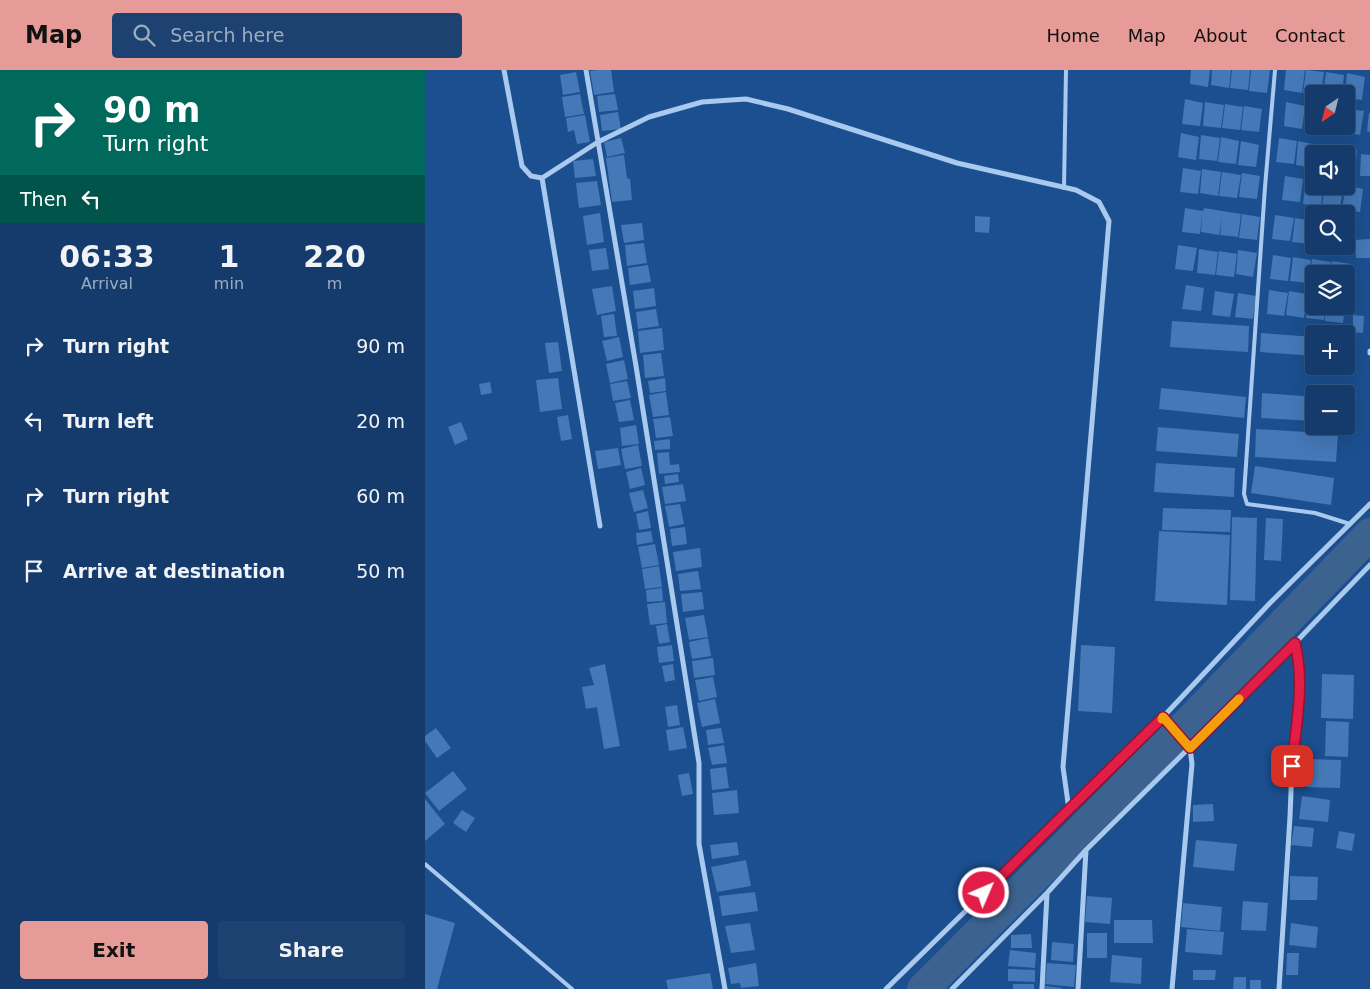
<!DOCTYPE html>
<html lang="en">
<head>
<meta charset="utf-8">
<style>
	body { margin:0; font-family:"DejaVu Sans",sans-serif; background:#1d4271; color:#f1f3f6; height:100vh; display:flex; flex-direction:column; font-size:19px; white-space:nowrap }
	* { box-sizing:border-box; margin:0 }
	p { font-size:16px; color:#9dadc1 }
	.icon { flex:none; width:28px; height:28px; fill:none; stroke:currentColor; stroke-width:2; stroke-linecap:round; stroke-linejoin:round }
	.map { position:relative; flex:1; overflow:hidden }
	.panel { display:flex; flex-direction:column; background:#143b6b; width:425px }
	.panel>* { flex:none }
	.hud { background:#00695c; color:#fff; overflow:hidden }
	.needle { width:32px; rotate:215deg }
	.tools { position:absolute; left:880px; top:15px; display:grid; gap:10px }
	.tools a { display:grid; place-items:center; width:50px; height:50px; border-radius:5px; background:#143b6b; box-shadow:0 5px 20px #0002,0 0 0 1px #33557e; font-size:25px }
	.pin { position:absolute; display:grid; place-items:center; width:42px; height:42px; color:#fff; margin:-21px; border-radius:10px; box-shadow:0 2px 8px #0006 }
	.me { position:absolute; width:55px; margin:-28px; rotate:45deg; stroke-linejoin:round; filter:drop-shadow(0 0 4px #0008) }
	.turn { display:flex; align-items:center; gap:18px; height:105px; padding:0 20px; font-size:22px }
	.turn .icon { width:65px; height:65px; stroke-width:2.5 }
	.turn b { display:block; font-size:35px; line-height:42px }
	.then { display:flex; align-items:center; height:48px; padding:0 20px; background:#0003; gap:10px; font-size:19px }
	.eta { display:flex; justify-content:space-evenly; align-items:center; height:85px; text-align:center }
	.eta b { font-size:30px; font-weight:600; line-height:35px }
	.button { display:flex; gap:10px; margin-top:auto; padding:10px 20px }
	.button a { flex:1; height:58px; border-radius:5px; background:#e69b98; color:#111; font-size:20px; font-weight:600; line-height:58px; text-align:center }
	.button a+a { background:#1d4271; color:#f1f3f6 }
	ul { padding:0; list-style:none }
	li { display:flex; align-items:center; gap:15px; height:75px; padding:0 20px }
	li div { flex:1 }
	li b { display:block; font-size:19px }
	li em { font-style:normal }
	header { display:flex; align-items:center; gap:30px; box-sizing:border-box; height:70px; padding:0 25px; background:#e69b98; color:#111 }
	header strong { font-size:24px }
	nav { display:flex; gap:28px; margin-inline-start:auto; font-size:18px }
	.search { width:350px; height:45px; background:#1d4271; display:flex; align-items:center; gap:12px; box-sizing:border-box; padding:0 18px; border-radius:5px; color:#9dadc1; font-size:19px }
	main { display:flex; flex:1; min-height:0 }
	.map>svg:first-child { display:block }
</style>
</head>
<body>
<header>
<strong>Map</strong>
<div class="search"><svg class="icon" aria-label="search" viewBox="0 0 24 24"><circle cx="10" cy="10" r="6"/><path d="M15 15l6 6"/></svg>Search here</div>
<nav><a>Home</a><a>Map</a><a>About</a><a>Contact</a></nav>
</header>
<main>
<section class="panel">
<div class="hud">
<div class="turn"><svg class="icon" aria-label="right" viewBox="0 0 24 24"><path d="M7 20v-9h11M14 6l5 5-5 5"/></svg><div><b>90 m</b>Turn right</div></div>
<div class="then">Then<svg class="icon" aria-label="left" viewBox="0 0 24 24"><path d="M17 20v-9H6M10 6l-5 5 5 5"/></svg></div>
</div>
<div class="eta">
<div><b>06:33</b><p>Arrival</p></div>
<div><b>1</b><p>min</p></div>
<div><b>220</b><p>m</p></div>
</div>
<ul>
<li><svg class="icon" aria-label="right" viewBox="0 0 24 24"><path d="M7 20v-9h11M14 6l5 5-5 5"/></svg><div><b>Turn right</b></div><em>90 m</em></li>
<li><svg class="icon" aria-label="left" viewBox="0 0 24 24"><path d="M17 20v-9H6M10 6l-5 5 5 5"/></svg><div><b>Turn left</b></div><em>20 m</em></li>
<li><svg class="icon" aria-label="right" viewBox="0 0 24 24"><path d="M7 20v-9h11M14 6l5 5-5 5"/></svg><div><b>Turn right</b></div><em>60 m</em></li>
<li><svg class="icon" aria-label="arrive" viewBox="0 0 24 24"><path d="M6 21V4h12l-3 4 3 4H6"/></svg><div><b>Arrive at destination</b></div><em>50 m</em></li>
</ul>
<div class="button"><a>Exit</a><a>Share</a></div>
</section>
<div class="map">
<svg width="945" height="919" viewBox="0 0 945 919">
	<rect width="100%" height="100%" fill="#1b4f8f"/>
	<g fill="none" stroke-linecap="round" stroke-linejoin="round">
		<path stroke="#3c6290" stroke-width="32" d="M759,657L945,464
			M498,919L748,668"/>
	</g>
	<path fill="#4478b7" d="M172,0H186L189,22L169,25L165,1Z
		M766,0H785L783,17L765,14Z
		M787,0H806L804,18L786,15Z
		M807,0H825L823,20L805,18Z
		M826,0H845L842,23L824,21Z
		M861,0H880L877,23L859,20Z
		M881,0L899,2L896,24L878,23Z
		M151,2L155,22L138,25L135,5Z
		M901,2L919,5L917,24H898Z
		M922,3L940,7L937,30L921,28V24H920Z
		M155,24L159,44L140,47L137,27Z
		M190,24L193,40L174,42L172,26Z
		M760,29L778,33L775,56L757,54Z
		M780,32L799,35L796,58L778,56Z
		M861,32L880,36L877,59L859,56Z
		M882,32L889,34V56H897V59L879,56Z
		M800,34L818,37L815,60L797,58Z
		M819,36L837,39L834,62L816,60Z
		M921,39L939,41L935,65L918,62V56H921Z
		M193,42L196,59L177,61L175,45Z
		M944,43H945V62L942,61Z
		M160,45L165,72L152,74L149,60L143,62L141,48Z
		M899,56H917L916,61L899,59Z
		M756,63L774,67L771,90L753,87Z
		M776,65L795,68L792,91L774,89Z
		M796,67L814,71L811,94L793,92Z
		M196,68L200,83L182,87L179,72Z
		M854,68L872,71L869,94L851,92Z
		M816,71L834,75L831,97L813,95Z
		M873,71L892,75L890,84H889V98L871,95Z
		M894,75L912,78L911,84H893Z
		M914,77L932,80L929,103L921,102V84H913Z
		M936,84L945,85V106H935Z
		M199,85L202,108L205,109L207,130L187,132L181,88Z
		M168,89L171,106L150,108L148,91Z
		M758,98L776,101L773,124L755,122Z
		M777,99L796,102L793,126L775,123Z
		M797,102L816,105L812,128L794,126Z
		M817,103L835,106L832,129L814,127Z
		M860,106L878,109L875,132L857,130Z
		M881,110L889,111V116H898L896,136L878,134Z
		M172,111L176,135L154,138L151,113Z
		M921,115L938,119L935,142L917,139Z
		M900,116H918L915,138L897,136Z
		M760,138L778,141L779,138L816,144L813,167L795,165L797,147L794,165L776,162L777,144L775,164L757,162Z
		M175,143L179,172L162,175L158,146Z
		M817,144L835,147L832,170L814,168Z
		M850,145L869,148L865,171L847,169Z
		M550,146L565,147L564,163L550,162Z
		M870,148L888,151L885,174L867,172Z
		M217,153L219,170L199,173L196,155Z
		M921,153L927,155L924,178L921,177Z
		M945,169V188H931L930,170Z
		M219,173L222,193L202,196L200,175Z
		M753,175L772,178L768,201L750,199Z
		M181,178L184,199L167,201L164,180Z
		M774,179L793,182L790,205L772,203Z
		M813,180L832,183L828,207L811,204Z
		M794,181L812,184L809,207L791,205Z
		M848,185L866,188L863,211L845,209Z
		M868,187L886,190L883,213L865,211Z
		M887,189L906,192L904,204H889V214L885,213Z
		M907,191L926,194L922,218L921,204H906Z
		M223,195L226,212L205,215L203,198Z
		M761,215L779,218L776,241L757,239Z
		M187,216L191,241L172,245L167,219Z
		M229,218L231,236L210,239L208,221Z
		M844,220L863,223L859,246L842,244Z
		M790,221L809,224L805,247L787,245Z
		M864,221L882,224L879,248L861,245Z
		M813,223L831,226L828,249L810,247Z
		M883,223L889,224V236H901L899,250L881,248Z
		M901,236H920L918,253L900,251Z
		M231,239L234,256L213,259L211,242Z
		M189,244L192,266L179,267L176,246Z
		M928,245L939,246L938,263L928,262Z
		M747,251L824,256L823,282L745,277Z
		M237,258L239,280L215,283L213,261Z
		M836,263L889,267V286L835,282Z
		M194,267L198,287L182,291L177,271Z
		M133,272L137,301L124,303L120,273Z
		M236,283L239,306L220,308L218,285Z
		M199,290L203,309L185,313L181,294Z
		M133,308L137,339L115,342L111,310Z
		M240,308L241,321L225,323L223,311Z
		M202,311L206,328L188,331L185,314Z
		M65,312L67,323L56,325L54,314Z
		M736,318L821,327L819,348L734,339Z
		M241,322L244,345L228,347L224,325Z
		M837,323L889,327V351L836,348Z
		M205,330L209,350L194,352L190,333Z
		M143,345L147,369L136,371L132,347Z
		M245,347L248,366L231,368L228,349Z
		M36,352L43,369L30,375L23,357Z
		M211,355L214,374L197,376L195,358Z
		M733,357L814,364L812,387L731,381Z
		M831,359L913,364L911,392L830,387Z
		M245,369V379L230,380L229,371Z
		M213,375L217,396L200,399L196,379Z
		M193,378L196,395L173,399L170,381Z
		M244,382L245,395L254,394L255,402L234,404L232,383Z
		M731,393L810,398L809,427L729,422Z
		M830,396L909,408L906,435L826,423Z
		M216,398L220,415L205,419L201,402Z
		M253,404L254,412L240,414L239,406Z
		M258,414L261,431L240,434L237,417Z
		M218,420L223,438L209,442L204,423Z
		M255,434L259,454L244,457L240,436Z
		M738,438L806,440L805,462L737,460Z
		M223,441L226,458L214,460L211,444Z
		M807,447L832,448L830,531L805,530Z
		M841,448L858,449L856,491L839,490Z
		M260,457L262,474L247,476L245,459Z
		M226,461L228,472L212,475L211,463Z
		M734,461L805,465L802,535L730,531Z
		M230,474L234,495L217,498L213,477Z
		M275,478L277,497L251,501L248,482Z
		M234,496L237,517L220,519L217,499Z
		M273,501L276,519L255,521L253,504Z
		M237,518L238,531L222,532L221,520Z
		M277,522L279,539L258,542L256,524Z
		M240,532L242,553L225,555L222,534Z
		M279,545L283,567L264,570L260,548Z
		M242,554L245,572L234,574L231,556Z
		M283,568L286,586L267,589L264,572Z
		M247,575L249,591L234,593L232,577Z
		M656,575L690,577L687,643L653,641Z
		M288,588L290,605L269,608L267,591Z
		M180,594L195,676L179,679L172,637L161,639L157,617L169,615L164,598Z
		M248,594L250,610L240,612L237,596Z
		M897,604L929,605L928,649L896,648Z
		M288,607L292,627L274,631L270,610Z
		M290,629L295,653L277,657L272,633Z
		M252,635L255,655L243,657L240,637Z
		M901,651L924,652L923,687L900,686Z
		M258,657L262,678L244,681L241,660Z
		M11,658L26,678L12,688L0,671V666Z
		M296,658L299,673L283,675L281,660Z
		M299,675L302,693L287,695L283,678Z
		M882,689L916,690L915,718L881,717Z
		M301,697L304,718L287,720L285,699Z
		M28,701L42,719L14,741L0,723Z
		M264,703L268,724L257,726L253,705Z
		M312,720L314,743L289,745L287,723Z
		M877,726L905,730L903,752L874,749Z
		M0,729L20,754L0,771Z
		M788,734L789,751L768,752V735Z
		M37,740L50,748L41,762L28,753Z
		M869,756L889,758L887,777L866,775Z
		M914,761L930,764L927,781L911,778Z
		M771,770L812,774L809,801L768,797Z
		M312,772L314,785L287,789L285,775Z
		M321,790L326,816L292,822L286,797Z
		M865,806L893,807L892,830H865Z
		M330,822L333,841L297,846L294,826Z
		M662,826L687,828L685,854L660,852Z
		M818,831L843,833L841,861L816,860Z
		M758,833L797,837L795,861L756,857Z
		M0,844L30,853L12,919H0Z
		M689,850H727L728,873H689Z
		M325,853L330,880L306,883L300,856Z
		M866,853L893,857L891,878L864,875Z
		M762,859L799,862L797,885L760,882Z
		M662,863H682V888H662Z
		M606,864L607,878H586V865Z
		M627,872L649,874L648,892L626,890Z
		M585,880L611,883L610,898L583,896Z
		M862,883H874L873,905H861Z
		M687,885L717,888L716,914L685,912Z
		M331,893L334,916L316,918L315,913L306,914L303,898Z
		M622,893L651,895L649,917L620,914Z
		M583,899L610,900V912L583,911Z
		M768,900H791L790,910H768Z
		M285,903L288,919H243L241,910Z
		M809,907H821V919H808Z
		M825,910H836V919H825Z
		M588,914H609V919H588Z
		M620,916L637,918V919H620Z"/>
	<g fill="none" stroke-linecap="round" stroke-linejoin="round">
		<path stroke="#a9c9ee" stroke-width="4" d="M850,0L840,117L819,424L822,434L890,443L925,454
			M639,118L641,0
			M0,794L147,919"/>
		<path stroke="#a9c9ee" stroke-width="5" d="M79,0L97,96L106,106L117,108L173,72L224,47L277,32L321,29L363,39L532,93L651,120L674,132L684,151L638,697L644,740
			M161,0L211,296L274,693V774L300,919
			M117,108L175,456
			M945,281V283
			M738,647L765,678L767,694L747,919
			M461,919L738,647L844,534L945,434
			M527,919L622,823L661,780L870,573L945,495
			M617,919L622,824
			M653,919L661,780
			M854,919L865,747L867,696L876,608L874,588L870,573"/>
	</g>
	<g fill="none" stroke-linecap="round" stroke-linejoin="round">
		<defs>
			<path id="route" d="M559,823L738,647L765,678L870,573C880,613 871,655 867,696"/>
		</defs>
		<use href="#route" stroke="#92132f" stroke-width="12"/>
		<use href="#route" stroke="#e11d48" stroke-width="9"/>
		<path stroke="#f59e0b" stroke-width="9" d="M737,649L738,647L765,678L814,629"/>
	</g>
</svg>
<div class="tools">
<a><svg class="needle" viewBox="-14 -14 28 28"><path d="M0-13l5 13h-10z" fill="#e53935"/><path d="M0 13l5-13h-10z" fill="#9dadc1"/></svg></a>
<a><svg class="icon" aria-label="sound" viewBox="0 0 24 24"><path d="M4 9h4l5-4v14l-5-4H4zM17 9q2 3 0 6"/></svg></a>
<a><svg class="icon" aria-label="search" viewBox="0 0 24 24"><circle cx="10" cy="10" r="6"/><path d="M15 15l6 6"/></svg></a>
<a><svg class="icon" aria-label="layers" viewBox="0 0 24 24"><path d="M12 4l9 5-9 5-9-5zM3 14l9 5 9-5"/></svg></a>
<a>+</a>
<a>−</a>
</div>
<div class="pin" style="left:867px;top:696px;background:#d93025"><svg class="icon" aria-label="arrive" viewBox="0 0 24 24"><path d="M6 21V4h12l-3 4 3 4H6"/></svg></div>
<svg class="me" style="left:559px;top:823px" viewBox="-20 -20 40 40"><circle r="17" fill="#e11d48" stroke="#fff" stroke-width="3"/><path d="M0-11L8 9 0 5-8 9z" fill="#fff"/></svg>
</div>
</main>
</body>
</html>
